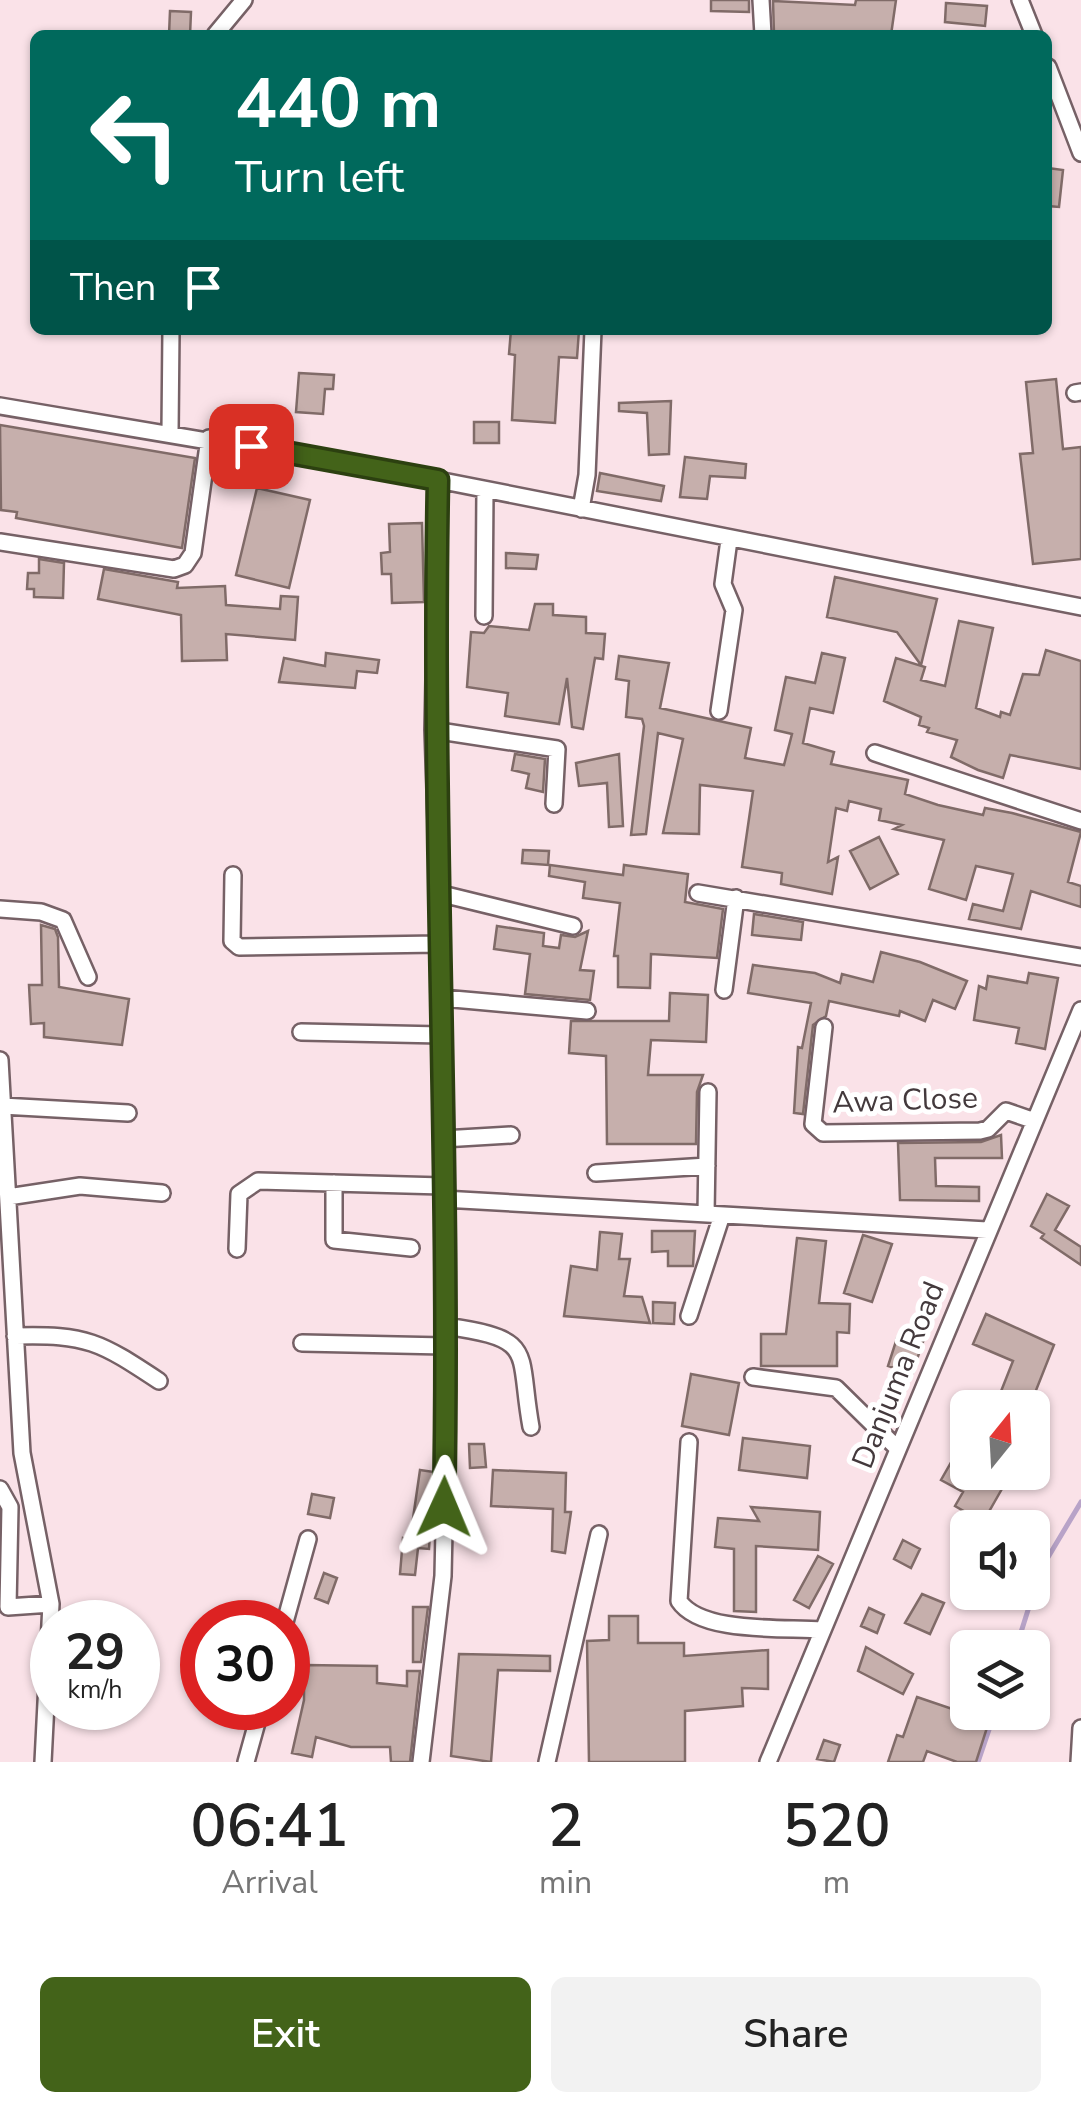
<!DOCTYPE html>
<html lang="en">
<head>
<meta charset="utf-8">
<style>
	body { margin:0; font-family:"Nunito Sans",sans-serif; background:#f2f2f2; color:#222; height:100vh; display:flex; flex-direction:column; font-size:38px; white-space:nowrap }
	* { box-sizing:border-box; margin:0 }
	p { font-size:32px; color:#767676 }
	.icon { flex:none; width:55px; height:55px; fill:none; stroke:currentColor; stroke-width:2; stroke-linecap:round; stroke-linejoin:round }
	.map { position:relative; height:1762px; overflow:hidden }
	.side { display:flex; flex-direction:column; background:#fff; flex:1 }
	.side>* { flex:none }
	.hud { position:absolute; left:30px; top:30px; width:1022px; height:305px; border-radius:15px; box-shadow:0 2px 8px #0004; background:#00695c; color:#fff; overflow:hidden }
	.needle { width:65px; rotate:18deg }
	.fabs { position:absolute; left:950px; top:1390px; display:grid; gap:20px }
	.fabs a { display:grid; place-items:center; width:100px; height:100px; border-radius:15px; background:#fff; box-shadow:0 2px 8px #0004; font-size:50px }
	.speed { position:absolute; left:30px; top:1600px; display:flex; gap:20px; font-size:50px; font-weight:700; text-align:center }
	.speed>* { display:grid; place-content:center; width:130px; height:130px; border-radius:50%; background:#fff; box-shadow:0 2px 8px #0004; line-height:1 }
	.speed small { font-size:25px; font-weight:400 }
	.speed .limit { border:15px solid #d22; background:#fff; color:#111 }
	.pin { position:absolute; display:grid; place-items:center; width:85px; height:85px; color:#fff; margin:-42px; border-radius:20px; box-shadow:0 5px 15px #0006 }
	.me { position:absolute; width:110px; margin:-55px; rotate:1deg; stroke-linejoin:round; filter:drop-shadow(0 0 8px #0008) }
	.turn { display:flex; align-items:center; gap:35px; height:210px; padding:0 40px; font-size:45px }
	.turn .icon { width:130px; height:130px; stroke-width:2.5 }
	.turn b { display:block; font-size:70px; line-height:85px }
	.then { display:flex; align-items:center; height:95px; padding:0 40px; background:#0003; gap:20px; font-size:38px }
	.eta { display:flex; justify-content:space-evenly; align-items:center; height:170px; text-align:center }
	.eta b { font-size:60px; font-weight:600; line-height:70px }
	.action { display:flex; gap:20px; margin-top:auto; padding:20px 40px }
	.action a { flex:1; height:115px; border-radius:15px; background:#436319; color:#fff; font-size:40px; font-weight:600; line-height:115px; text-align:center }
	.action a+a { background:#f2f2f2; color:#222 }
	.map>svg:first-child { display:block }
</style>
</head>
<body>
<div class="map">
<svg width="1081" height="1762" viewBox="0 0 1081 1762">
	<rect width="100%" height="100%" fill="#fae2e8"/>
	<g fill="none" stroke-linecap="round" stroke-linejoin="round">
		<path stroke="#b8a3c8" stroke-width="5" d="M1016,1648L1041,1569L1081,1502
			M978,1762L995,1712"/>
	</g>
	<path fill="#c6afac" stroke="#806b68" stroke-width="2.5" d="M711,0H749V12L711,11Z
		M856,0H896L891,35L774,34L773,1L855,5Z
		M946,3L987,6L985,26L945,22Z
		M170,11L191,12L190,35H169Z
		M1048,168L1063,170L1059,207L1048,206Z
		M511,330H579L577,358L559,357L555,423L512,420L515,355L509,354Z
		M299,373L334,375L333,389H325L323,414L296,412Z
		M1056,379L1063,449L1081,447V559L1033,564L1020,454L1033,453L1026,382Z
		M671,401L669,454L649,455L647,413L619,411V403Z
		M474,422H499V443H474Z
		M0,425L195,458L182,548L16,518L17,512L1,510Z
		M685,457L746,464L745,478L710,476L707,499L680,497Z
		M600,473L664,486L661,501L597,491Z
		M257,488L310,500L289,588L236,575Z
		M422,523L424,602L392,603L391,574H382L381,553L390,552L389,524Z
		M506,553L538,555L536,569L506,568Z
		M39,559L64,563L63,598L34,597V589H27L28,573H39Z
		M104,569L178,582L177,588L225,586L226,605L280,609L281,596L298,597L295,640L226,634L227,660L182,661L181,615L98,599Z
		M835,577L937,599L921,665L897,632L827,617Z
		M535,604H553V615L586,617V633L605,634L603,659L595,658L583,729L572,727L567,678L559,724L505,716L508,693L467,687L471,632L484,633L489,626L529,630Z
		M959,621L993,628L976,708L1000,717L1001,712L1010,715L1023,674L1039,675L1046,650L1081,661V769L1010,755L1003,778L978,770L951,757L957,740L927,732L929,728L919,725L921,717L884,701L896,658L925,667L921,680L945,686Z
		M326,653L379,660L377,673L357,671L355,688L279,682L284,658L325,666Z
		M822,653L845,658L833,713L810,708L803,743L834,752L831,764L908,780L905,794L938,805L983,815L985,808L1012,813L1081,832L1068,882L1081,886V907L1031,891L1021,929L969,919L973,904L1003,911L1013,874L976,866L966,900L929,889L944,840L894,829L902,825L879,820L881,809L849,801L847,811L836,808L828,862L838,857L832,894L781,884L782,873L742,867L753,791L700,785L699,834L663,833L683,739L658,733L646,834L631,835L644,726L642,719L626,717L629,681L616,679L619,656L669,663L660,708L751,728L745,758L784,765L792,734L775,730L786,677L815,683Z
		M515,754L545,759L543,792L526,788L529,774L512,770Z
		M619,754L623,826L609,827L607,783L579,786L576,763Z
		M879,837L898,874L870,889L850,851Z
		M523,850L549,851L548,865L522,863Z
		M550,865L623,875L624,865L688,874L685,902L723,909L717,958L651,954L650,988L618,987V956H614L620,903L583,898L585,882L549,876Z
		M754,914L803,922L801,940L752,935Z
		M41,925L55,929L58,937L59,987L129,999L122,1045L44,1037V1023L31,1024L29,985H42Z
		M497,926L544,933L543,946L559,948L561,935L575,937L588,931L580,970L594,971L590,1000L525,994L530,954L494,949Z
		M881,952L920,962L967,981L955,1009L933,1000L925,1021L900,1011L899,1016L829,1001L826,1016L813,1025L803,1114L794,1113L798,1047L802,1048L811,1003L748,993L753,965L815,973L840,983L842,974L873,982Z
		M1029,973L1058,978L1045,1049L1016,1043L1019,1028L974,1020L979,986L986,989L988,976L1027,983Z
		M670,993L708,995L706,1042L651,1040L648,1075H703L697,1092L696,1144H607L606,1056L569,1053L571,1021H669Z
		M1001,1135L1002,1158H935L936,1186L979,1187V1201L900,1200L898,1143L981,1142Z
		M1047,1194L1069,1206L1055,1230L1081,1247V1265L1041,1238L1044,1234L1031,1226Z
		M652,1231H695L693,1266H668V1251L652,1252Z
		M600,1232L622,1234L619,1259H630L624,1296L642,1297L650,1323L564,1316L571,1266L597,1270Z
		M863,1235L892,1244L872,1302L844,1293Z
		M797,1238L826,1241L819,1303L850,1304L849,1333L837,1332V1366H761V1334H786Z
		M653,1302L675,1303L674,1324L653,1323Z
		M986,1314L1054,1345L1029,1408L998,1399L1013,1361L973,1344Z
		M897,1338L924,1339L912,1374L888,1366Z
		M691,1374L739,1383L729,1435L682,1426Z
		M743,1438L810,1446L807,1478L739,1470Z
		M469,1444H484L486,1467L470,1468Z
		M953,1459L968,1467V1472H977L1003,1487L983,1522L955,1506L963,1492L941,1480Z
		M420,1470L434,1472L429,1549L418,1548L415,1575L400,1574L403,1538L410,1539Z
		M493,1470L566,1473L565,1512H571L565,1553L552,1551L553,1509L491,1506Z
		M312,1494L334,1498L330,1518L308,1514Z
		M751,1507L820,1512L818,1550L756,1546V1612L734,1611V1549L715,1547L718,1518L759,1521Z
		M903,1540L920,1549L911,1568L894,1559Z
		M818,1556L833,1564L809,1608L794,1600Z
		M324,1573L337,1578L328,1603L315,1598Z
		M922,1594L944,1603L930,1634L905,1623Z
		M413,1607H428L421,1662H413Z
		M869,1608L884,1615L877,1633L861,1626Z
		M609,1616H638V1643H684V1656L768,1650V1689L742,1688L743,1706L685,1711V1762H589L587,1641L609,1640Z
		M866,1647L913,1674L903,1694L858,1671Z
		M459,1654L550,1656V1671L498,1670L491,1762L451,1756Z
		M304,1665L377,1666V1683L407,1686V1671H420L410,1762H391L390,1747H351L316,1737L312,1757L292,1753L304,1700Z
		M917,1697L964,1713L992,1712L976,1762H957L927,1751L923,1762H888L897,1735L903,1737Z
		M824,1740L840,1745L834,1762L817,1759Z"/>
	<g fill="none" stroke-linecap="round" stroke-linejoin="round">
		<defs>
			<path id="minor" d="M761,0L763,35
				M1020,0L1034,35
				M215,35L244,0
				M1048,67L1081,153
				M1075,393L1081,392
				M0,406L438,480L1081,607
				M170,432L171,330
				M581,509L587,475L593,330
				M0,542L174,569L185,565L193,553L209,438
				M484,616L485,490
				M719,711L734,610L723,584L729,540
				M433,730L557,749L554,804
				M875,753L1081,821
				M233,875L232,941L239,947L439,944
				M438,893L573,926
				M698,893L1081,957
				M0,909L41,912L63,920L88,977
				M724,990L736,898
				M442,998L587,1011
				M824,1027L813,1124L823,1133L980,1131L988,1129L1006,1111L1032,1120
				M301,1032L441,1035
				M0,1060L22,1453L51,1604L43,1762
				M2,1106L128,1113
				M443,1139L511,1135
				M596,1173L707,1166
				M334,1183V1240L411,1248
				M8,1197L80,1186L162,1193
				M443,1199L987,1230
				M706,1214L708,1092
				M237,1249L239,1194L258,1181L443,1186
				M689,1316L722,1215
				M445,1326C538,1339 517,1350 531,1427
				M15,1336C87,1334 100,1342 159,1381
				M302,1343L445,1346
				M753,1377L836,1388L897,1448
				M689,1442L679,1601C701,1634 784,1627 822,1630
				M0,1489L10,1507L8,1607L51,1604
				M285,1622L308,1539
				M246,1762L261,1708
				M421,1762L443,1576L446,1438L442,998L433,730L438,480
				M547,1762L599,1534
				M768,1762L1081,1010
				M1079,1762L1081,1728"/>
		</defs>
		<use href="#minor" stroke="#766166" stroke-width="20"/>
		<use href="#minor" stroke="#fff" stroke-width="15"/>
	</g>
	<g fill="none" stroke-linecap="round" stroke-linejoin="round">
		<defs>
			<path id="route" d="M251,446L438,480C431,822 451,1165 444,1507"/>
		</defs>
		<use href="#route" stroke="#2c4010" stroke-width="25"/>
		<use href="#route" stroke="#436319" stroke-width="18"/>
	</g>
	<g text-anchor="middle" stroke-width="10" stroke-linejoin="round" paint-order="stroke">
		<g font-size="30" fill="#43393c" stroke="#fff">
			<text transform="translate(905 1100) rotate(-2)" y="10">Awa Close</text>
			<text transform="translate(898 1375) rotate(-68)" y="10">Danjuma Road</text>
		</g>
	</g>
</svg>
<div class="fabs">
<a><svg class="needle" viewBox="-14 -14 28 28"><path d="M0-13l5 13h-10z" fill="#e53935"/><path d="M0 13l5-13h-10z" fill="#767676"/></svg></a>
<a><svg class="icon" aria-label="sound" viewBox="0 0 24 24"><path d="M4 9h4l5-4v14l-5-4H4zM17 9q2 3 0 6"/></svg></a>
<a><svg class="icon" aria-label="layers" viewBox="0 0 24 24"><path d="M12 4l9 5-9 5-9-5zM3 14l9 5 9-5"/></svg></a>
</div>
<div class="speed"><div>29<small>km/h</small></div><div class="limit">30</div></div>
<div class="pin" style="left:251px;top:446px;background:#d93025"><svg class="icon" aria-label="arrive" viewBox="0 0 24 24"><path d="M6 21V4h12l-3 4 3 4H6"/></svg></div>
<svg class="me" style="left:444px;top:1507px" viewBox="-20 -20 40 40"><path d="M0-17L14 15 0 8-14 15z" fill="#436319" stroke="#fff" stroke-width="4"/></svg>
<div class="hud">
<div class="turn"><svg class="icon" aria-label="left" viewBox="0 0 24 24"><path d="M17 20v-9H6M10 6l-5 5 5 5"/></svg><div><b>440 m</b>Turn left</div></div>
<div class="then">Then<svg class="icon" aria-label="arrive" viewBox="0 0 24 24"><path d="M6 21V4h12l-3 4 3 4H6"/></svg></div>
</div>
</div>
<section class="side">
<div class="eta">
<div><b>06:41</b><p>Arrival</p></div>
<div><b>2</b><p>min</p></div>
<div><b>520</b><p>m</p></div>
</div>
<div class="action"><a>Exit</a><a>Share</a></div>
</section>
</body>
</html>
